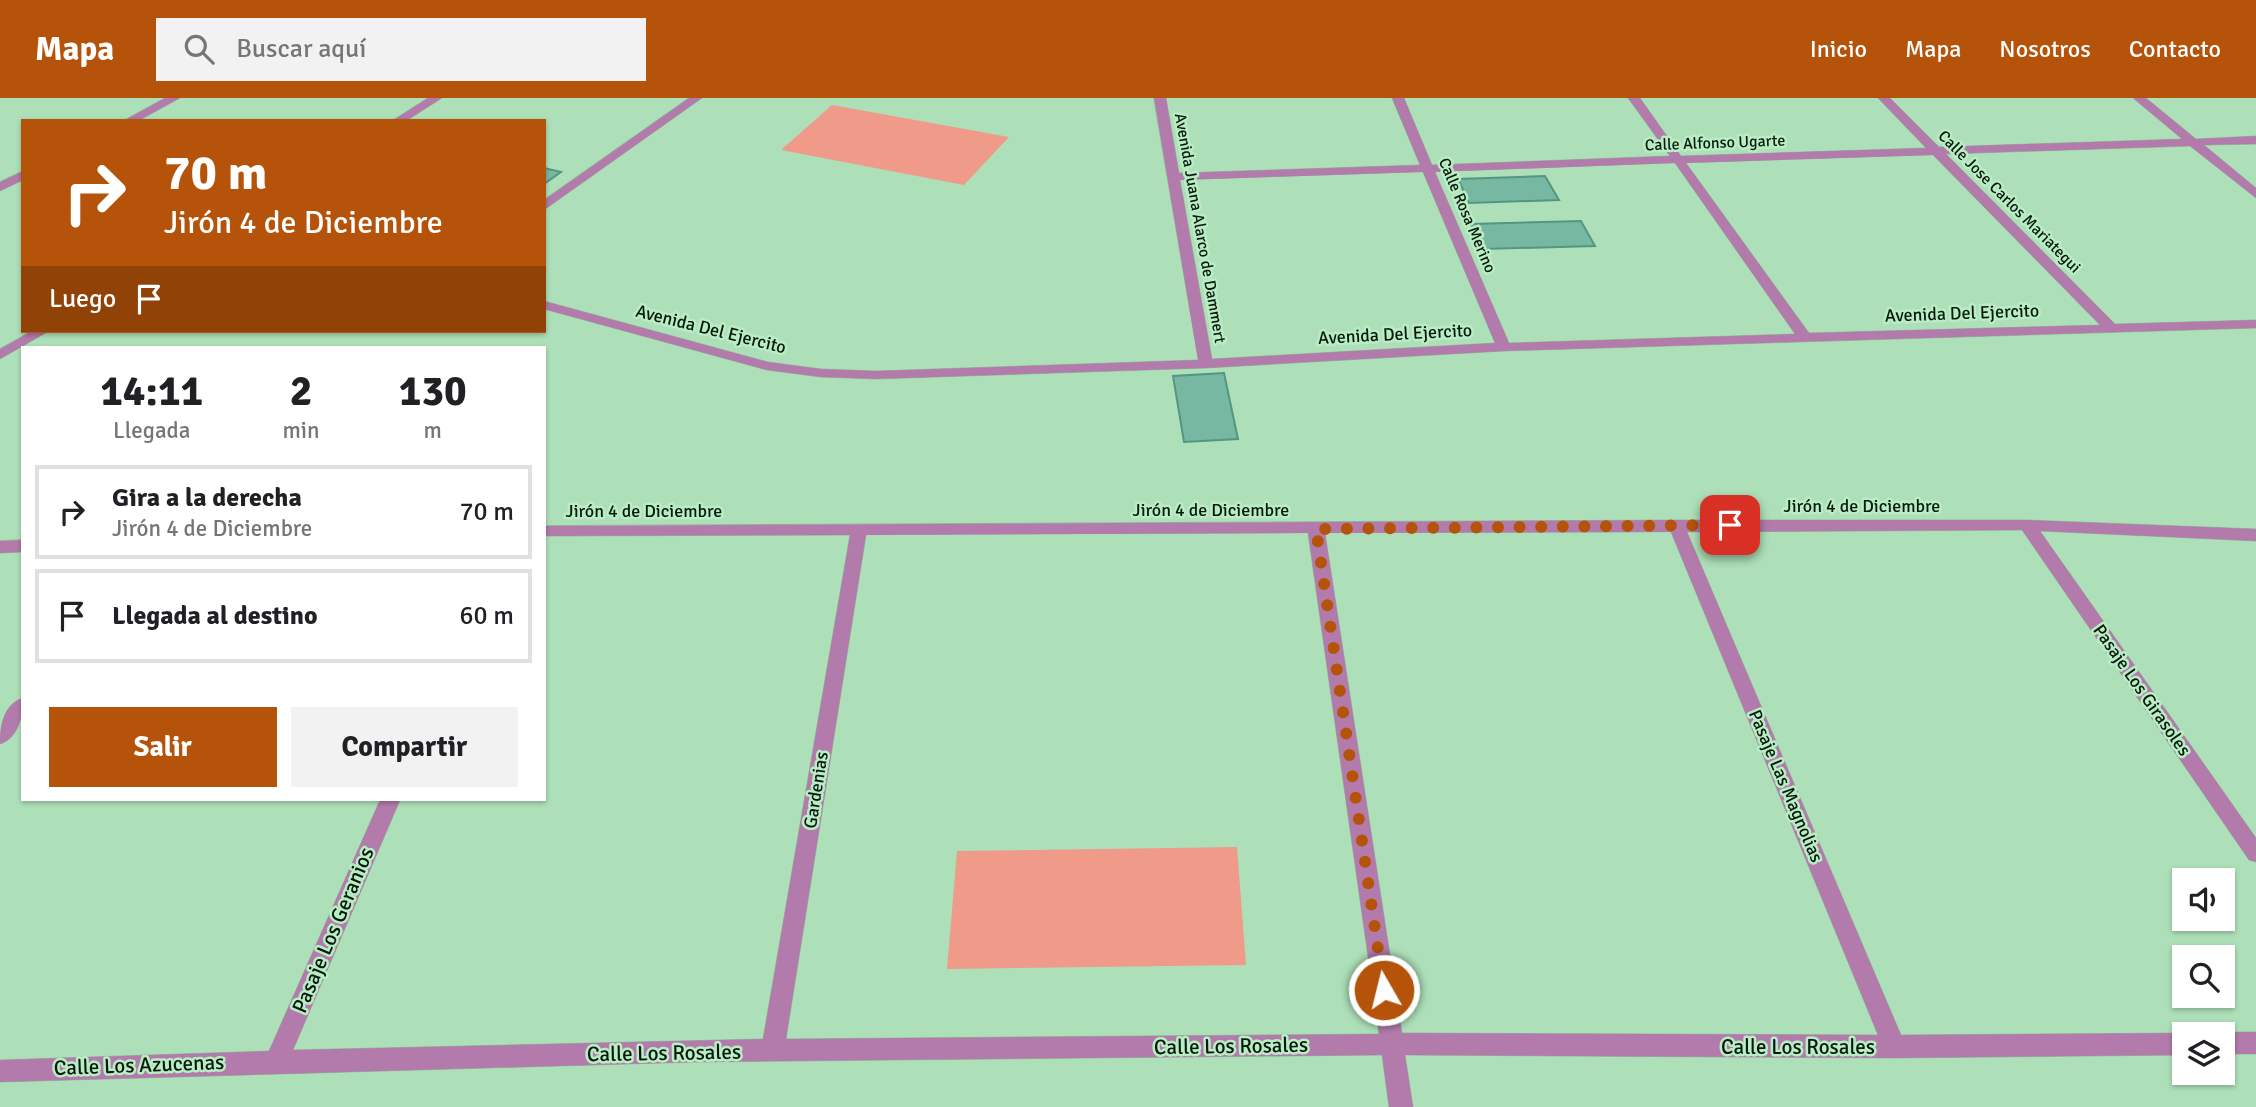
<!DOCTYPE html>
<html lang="es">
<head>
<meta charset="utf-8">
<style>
	body { margin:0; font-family:Signika,sans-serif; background:#f2f2f2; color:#202124; height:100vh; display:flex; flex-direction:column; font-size:26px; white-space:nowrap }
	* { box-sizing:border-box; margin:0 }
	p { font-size:23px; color:#757577 }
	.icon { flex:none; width:38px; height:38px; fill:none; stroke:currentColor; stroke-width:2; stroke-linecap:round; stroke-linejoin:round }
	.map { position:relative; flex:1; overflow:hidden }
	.side { position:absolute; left:21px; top:248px; width:525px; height:455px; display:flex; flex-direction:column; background:#fff; border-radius:0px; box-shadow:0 2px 5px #0004 }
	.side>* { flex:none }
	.hud { position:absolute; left:21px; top:21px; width:525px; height:214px; border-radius:0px; box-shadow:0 2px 5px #0004; background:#b45309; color:#fff; overflow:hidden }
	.fabs { position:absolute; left:2172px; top:770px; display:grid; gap:14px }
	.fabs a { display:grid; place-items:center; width:63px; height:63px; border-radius:0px; background:#fff; box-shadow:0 2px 5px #0004; font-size:35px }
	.pin { position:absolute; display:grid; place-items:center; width:60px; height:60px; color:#fff; margin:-30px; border-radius:14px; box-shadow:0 4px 10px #0006 }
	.me { position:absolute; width:77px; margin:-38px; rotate:352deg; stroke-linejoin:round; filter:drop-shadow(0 0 5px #0008) }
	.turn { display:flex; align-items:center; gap:24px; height:147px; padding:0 28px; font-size:32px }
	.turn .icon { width:91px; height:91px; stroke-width:2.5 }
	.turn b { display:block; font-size:49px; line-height:60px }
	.then { display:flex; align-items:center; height:66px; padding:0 28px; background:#0003; gap:14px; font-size:26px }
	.eta { display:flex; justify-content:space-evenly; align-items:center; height:119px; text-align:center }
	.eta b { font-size:42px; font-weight:700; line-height:49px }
	.cta { display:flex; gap:14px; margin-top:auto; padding:14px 28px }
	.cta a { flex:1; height:80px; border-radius:0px; background:#b45309; color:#fff; font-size:28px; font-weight:700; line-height:80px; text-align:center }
	.cta a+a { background:#f2f2f2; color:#202124 }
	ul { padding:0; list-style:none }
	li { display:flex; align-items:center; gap:21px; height:94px; margin:0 14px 10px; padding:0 14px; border:4px solid #e0e0e0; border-radius:0px }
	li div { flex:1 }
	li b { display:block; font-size:26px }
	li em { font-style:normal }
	header { display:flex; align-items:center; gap:42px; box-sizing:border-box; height:98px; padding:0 35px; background:#b45309; color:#fff }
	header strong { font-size:33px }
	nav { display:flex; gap:38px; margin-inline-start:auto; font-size:24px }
	.search { width:490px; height:63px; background:#f2f2f2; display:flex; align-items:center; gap:18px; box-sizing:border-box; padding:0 24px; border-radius:0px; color:#757577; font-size:26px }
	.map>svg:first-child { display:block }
</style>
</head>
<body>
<header>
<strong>Mapa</strong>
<div class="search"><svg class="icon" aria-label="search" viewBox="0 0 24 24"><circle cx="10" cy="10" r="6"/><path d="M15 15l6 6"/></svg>Buscar aquí</div>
<nav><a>Inicio</a><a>Mapa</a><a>Nosotros</a><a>Contacto</a></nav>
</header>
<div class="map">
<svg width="2256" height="1009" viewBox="0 0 2256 1009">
	<rect width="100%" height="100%" fill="#ade0b8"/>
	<path fill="#f09a8a" d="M832,7L1009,39L964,87L781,52Z
		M1237,749L1246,867L947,871L957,753Z"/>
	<path fill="#76b8a2" stroke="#549681" stroke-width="2" d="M544,70L561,74L544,86Z
		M1545,78L1559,102L1469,105L1458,81Z
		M1581,123L1595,148L1482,151L1471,126Z
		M1224,275L1238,341L1184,344L1173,278Z"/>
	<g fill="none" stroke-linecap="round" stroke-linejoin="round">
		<defs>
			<path id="minor" d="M165,0H180L138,23H123Z
				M428,0H442L406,23H392Z
				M689,0H702L544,112V102Z
				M1154,0H1166L1179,75L1420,67L1392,0H1404L1432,67L1670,58L1628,0H1640L1681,58L1926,50L1878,0H1890L1939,49L2182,41L2133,0H2146L2196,41L2256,38V46L2204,47L2256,90V100L2190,48L1946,56L2115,226L2256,222V230L1504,253L1206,270L876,281L821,279L767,272L544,211V203L768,264L821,271L876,273L1198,262ZM1933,57L2100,227L1809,235L1686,65ZM1675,65L1795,236L1509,245L1435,74ZM1423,74L1495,245L1212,261L1180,82Z
				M23,73V82L0,93V84Z
				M32,233H49L0,261V251Z
				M1676,422H2027L2256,431V443L2040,433L2256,740V764L2249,762L2022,432L1687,434L1901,937L2184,935V957L1895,960L1405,957L1413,1009H1389L1382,957L697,964L0,984V962L269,953L380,702H400L293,952L763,941L850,437L544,438V428ZM1671,434L1878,937L1402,935L1325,435ZM1308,435L1379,936L786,941L866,437Z
				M23,442V454L0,455V443Z
				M23,600C23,617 19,640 0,646C0,629 3,606 23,600Z
				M2222,934H2256V956H2222V936H2217Z"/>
		</defs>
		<use href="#minor" stroke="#8fbc99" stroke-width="1"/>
		<use href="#minor" fill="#b27bab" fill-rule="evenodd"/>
	</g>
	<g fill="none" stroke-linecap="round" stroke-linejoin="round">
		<path stroke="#b45309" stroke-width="12" stroke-dasharray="0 21.6" d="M1384,892L1316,431L1730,427"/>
	</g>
	<g text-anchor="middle" stroke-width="5" stroke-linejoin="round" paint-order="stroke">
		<g font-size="16" fill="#071a0c" stroke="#baedc5">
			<text transform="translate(1715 44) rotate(-2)" y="6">Calle Alfonso Ugarte</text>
			<text transform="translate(2010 103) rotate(45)" y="6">Calle Jose Carlos Mariategui</text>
			<text transform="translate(1468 117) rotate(67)" y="6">Calle Rosa Merino</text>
			<text transform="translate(1201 130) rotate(80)" y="6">Avenida Juana Alarco de Dammert</text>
		</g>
		<g font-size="18" fill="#071a0c" stroke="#baedc5">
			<text transform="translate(1962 215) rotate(-2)" y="6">Avenida Del Ejercito</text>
			<text transform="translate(711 231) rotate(14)" y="6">Avenida Del Ejercito</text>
			<text transform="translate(1395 236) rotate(-3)" y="6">Avenida Del Ejercito</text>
			<text x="1862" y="414">Jirón 4 de Diciembre</text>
			<text x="1211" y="418">Jirón 4 de Diciembre</text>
			<text x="644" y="419">Jirón 4 de Diciembre</text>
			<text transform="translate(2142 592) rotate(55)" y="6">Pasaje Los Girasoles</text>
			<text transform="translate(1786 688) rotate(67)" y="6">Pasaje Las Magnolias</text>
			<text transform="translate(816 692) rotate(-81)" y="6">Gardenias</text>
		</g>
		<g font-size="21" fill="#071a0c" stroke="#baedc5">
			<text transform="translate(333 832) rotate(-67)" y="7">Pasaje Los Geranios</text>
			<text transform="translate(1231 948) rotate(-1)" y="7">Calle Los Rosales</text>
			<text x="1798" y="956">Calle Los Rosales</text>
			<text transform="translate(664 955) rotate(-1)" y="7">Calle Los Rosales</text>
			<text transform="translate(139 967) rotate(-2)" y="7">Calle Los Azucenas</text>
		</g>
	</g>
</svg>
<div class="fabs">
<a><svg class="icon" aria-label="sound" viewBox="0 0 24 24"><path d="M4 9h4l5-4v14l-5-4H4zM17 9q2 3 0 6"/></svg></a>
<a><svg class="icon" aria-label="search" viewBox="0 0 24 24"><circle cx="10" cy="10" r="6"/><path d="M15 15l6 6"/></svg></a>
<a><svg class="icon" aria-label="layers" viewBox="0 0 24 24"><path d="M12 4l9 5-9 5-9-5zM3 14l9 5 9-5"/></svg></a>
</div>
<div class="pin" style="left:1730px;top:427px;background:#d93025"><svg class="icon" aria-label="arrive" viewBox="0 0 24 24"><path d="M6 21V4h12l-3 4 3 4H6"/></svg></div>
<svg class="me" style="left:1384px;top:892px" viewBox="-20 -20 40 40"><circle r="17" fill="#b45309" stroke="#fff" stroke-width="3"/><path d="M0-11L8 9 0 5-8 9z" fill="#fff"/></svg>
<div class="hud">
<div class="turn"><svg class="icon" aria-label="right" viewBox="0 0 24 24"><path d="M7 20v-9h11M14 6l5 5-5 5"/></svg><div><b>70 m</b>Jirón 4 de Diciembre</div></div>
<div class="then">Luego<svg class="icon" aria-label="arrive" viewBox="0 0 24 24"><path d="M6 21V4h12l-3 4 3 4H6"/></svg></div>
</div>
<section class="side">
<div class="eta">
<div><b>14:11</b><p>Llegada</p></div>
<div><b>2</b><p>min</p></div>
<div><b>130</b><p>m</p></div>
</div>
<ul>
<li><svg class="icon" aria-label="right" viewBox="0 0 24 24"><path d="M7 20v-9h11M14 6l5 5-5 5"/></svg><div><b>Gira a la derecha</b><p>Jirón 4 de Diciembre</p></div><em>70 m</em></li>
<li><svg class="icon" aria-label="arrive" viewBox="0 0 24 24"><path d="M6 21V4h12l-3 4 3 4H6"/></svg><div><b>Llegada al destino</b></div><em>60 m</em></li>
</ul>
<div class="cta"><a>Salir</a><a>Compartir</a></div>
</section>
</div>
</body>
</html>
